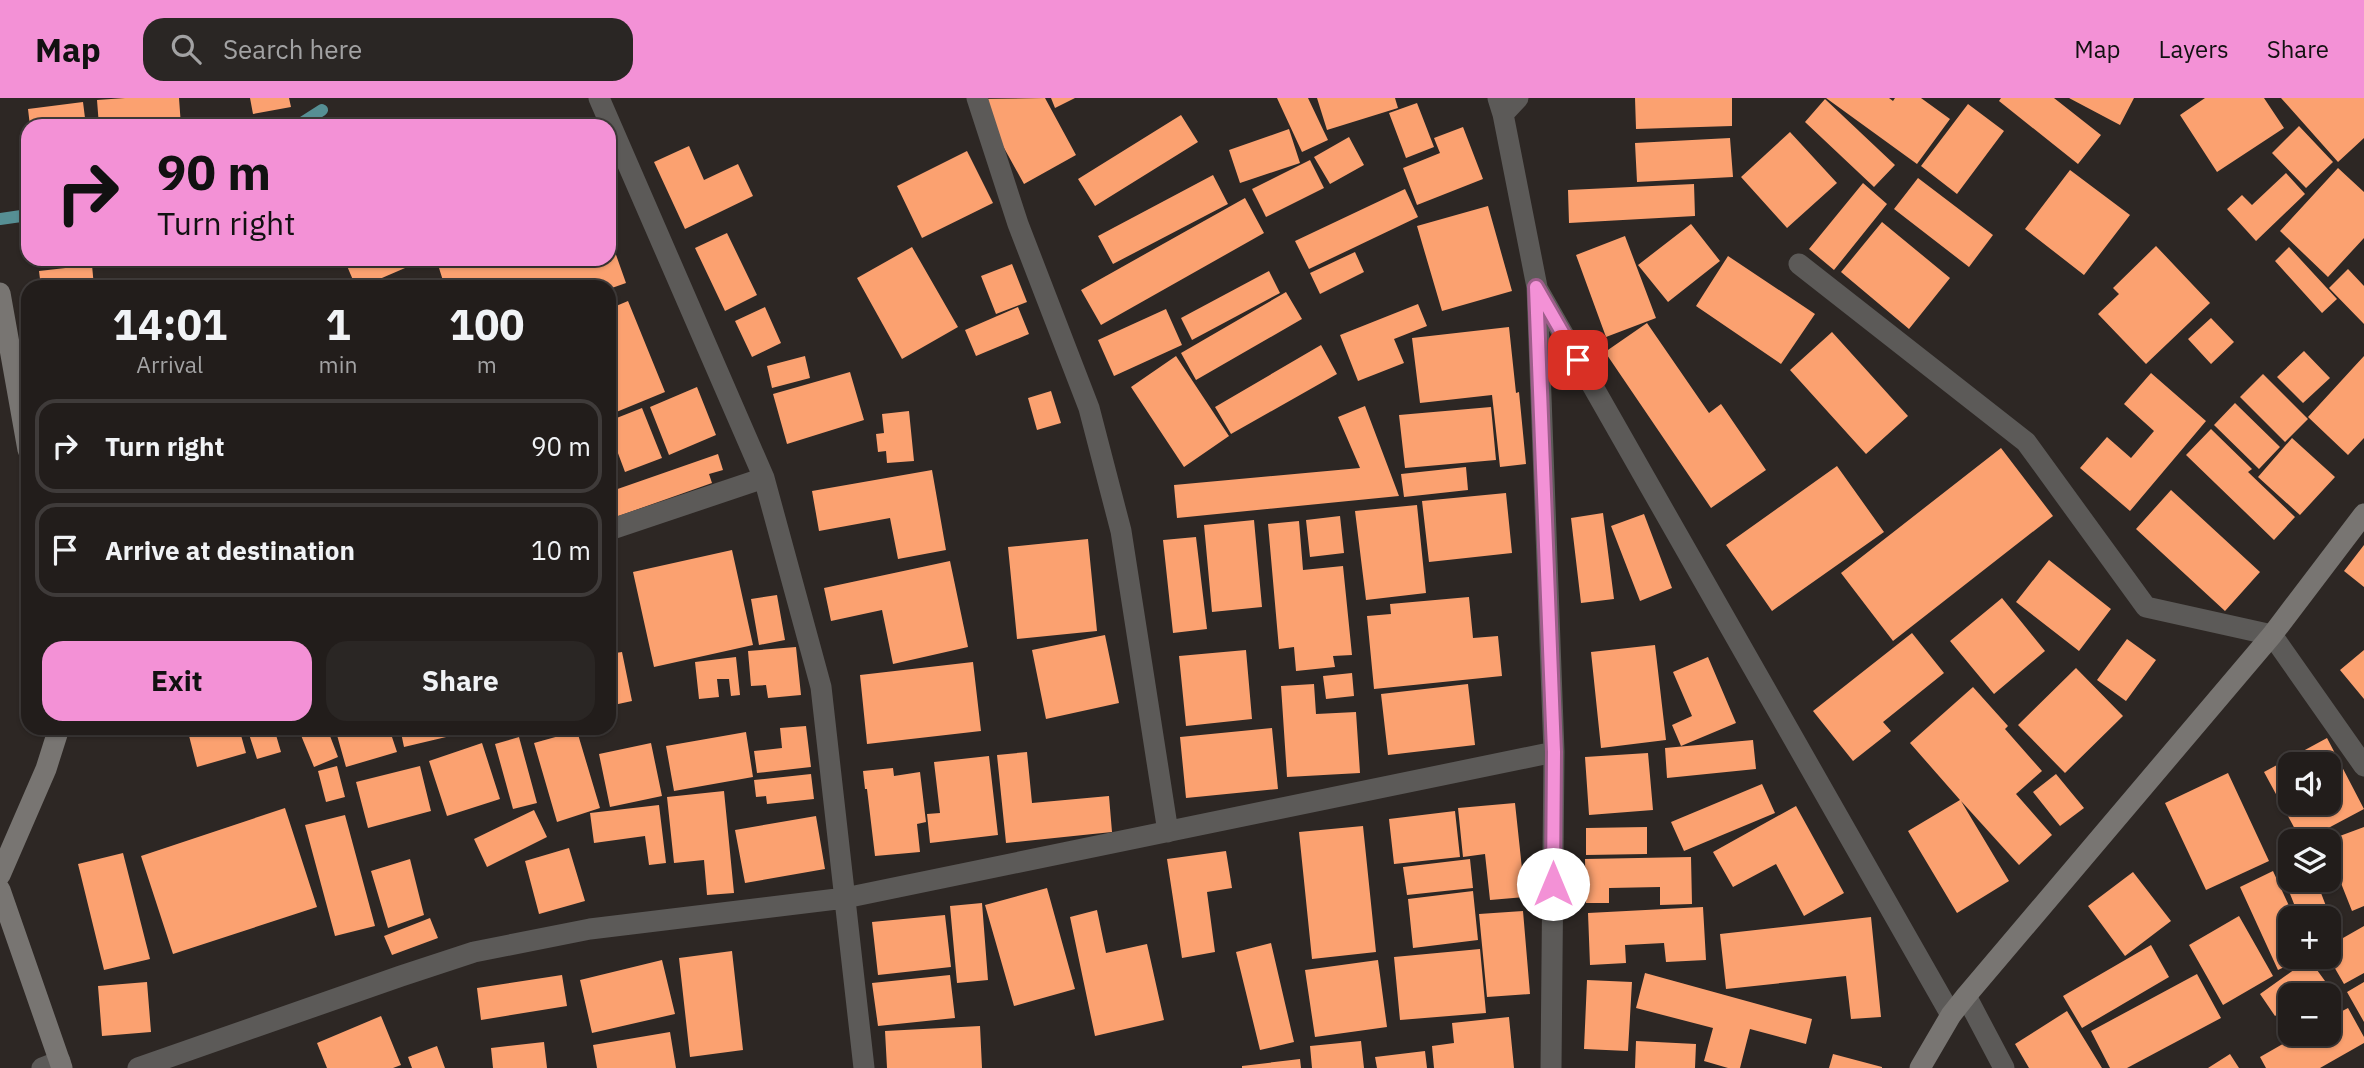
<!DOCTYPE html>
<html lang="en">
<head>
<meta charset="utf-8">
<style>
	body { margin:0; font-family:"IBM Plex Sans",sans-serif; background:#2a2624; color:#f1f3f6; height:100vh; display:flex; flex-direction:column; font-size:26px; white-space:nowrap }
	* { box-sizing:border-box; margin:0 }
	p { font-size:23px; color:#a2a2a3 }
	.icon { flex:none; width:38px; height:38px; fill:none; stroke:currentColor; stroke-width:2; stroke-linecap:round; stroke-linejoin:round }
	.map { position:relative; flex:1; overflow:hidden }
	.panel { position:absolute; left:21px; top:182px; width:595px; height:455px; display:flex; flex-direction:column; background:#221d1b; border-radius:21px; box-shadow:0 2px 5px #0004,0 0 0 2px #3f3b3a }
	.panel>* { flex:none }
	.top-card { position:absolute; left:21px; top:21px; width:595px; height:147px; border-radius:21px; box-shadow:0 2px 5px #0004,0 0 0 2px #3f3b3a; background:#f391d6; color:#111; overflow:hidden }
	.tools { position:absolute; left:2278px; top:654px; display:grid; gap:14px }
	.tools a { display:grid; place-items:center; width:63px; height:63px; border-radius:14px; background:#221d1b; box-shadow:0 2px 5px #0004,0 0 0 2px #3f3b3a; font-size:35px }
	.pin { position:absolute; display:grid; place-items:center; width:60px; height:60px; color:#fff; margin:-30px; border-radius:14px; box-shadow:0 4px 10px #0006 }
	.me { position:absolute; width:77px; margin:-38px; rotate:0deg; stroke-linejoin:round; filter:drop-shadow(0 0 5px #0008) }
	.turn { display:flex; align-items:center; gap:24px; height:147px; padding:0 21px; font-size:32px }
	.turn .icon { width:91px; height:91px; stroke-width:2.5 }
	.turn b { display:block; font-size:49px; line-height:60px }
	.eta { display:flex; justify-content:space-evenly; align-items:center; height:119px; text-align:center }
	.eta b { font-size:42px; font-weight:700; line-height:49px }
	.cta { display:flex; gap:14px; margin-top:auto; padding:14px 21px }
	.cta a { flex:1; height:80px; border-radius:21px; background:#f391d6; color:#111; font-size:28px; font-weight:700; line-height:80px; text-align:center }
	.cta a+a { background:#2a2624; color:#f1f3f6 }
	ul { padding:0; list-style:none }
	li { display:flex; align-items:center; gap:21px; height:94px; margin:0 14px 10px; padding:0 7px; border:4px solid #3f3b3a; border-radius:21px }
	li div { flex:1 }
	li b { display:block; font-size:26px }
	li em { font-style:normal }
	header { display:flex; align-items:center; gap:42px; box-sizing:border-box; height:98px; padding:0 35px; background:#f391d6; color:#111 }
	header strong { font-size:33px }
	nav { display:flex; gap:38px; margin-inline-start:auto; font-size:24px }
	.search { width:490px; height:63px; background:#2a2624; display:flex; align-items:center; gap:18px; box-sizing:border-box; padding:0 24px; border-radius:21px; color:#a2a2a3; font-size:26px }
	.map>svg:first-child { display:block }
</style>
</head>
<body>
<header>
<strong>Map</strong>
<div class="search"><svg class="icon" aria-label="search" viewBox="0 0 24 24"><circle cx="10" cy="10" r="6"/><path d="M15 15l6 6"/></svg>Search here</div>
<nav><a>Map</a><a>Layers</a><a>Share</a></nav>
</header>
<div class="map">
<svg width="2364" height="970" viewBox="0 0 2364 970">
	<rect width="100%" height="100%" fill="#2d2724"/>
	<g fill="none" stroke-linecap="round" stroke-linejoin="round">
		<path stroke="#568f94" stroke-width="12" d="M297,28L322,12
			M0,121L28,117"/>
	</g>
	<path fill="#fba170" fill-rule="evenodd" d="M125,0H179L181,28H99L97,2Z
		M250,0H289L291,9L253,16Z
		M1045,0L1076,57L1024,86L977,1Z
		M1051,0H1075L1055,10Z
		M1277,0H1308L1328,42L1302,54Z
		M1317,0H1395L1398,10L1327,32Z
		M1635,0H1732V28L1636,31Z
		M1826,0H1889L1893,3L1895,0H1921L1950,21L1917,66Z
		M2001,0H2054L2101,37L2078,66L1999,3Z
		M2069,0H2134L2120,27Z
		M2205,0H2264L2284,30L2217,74L2180,17Z
		M2281,0H2364V40L2338,64Z
		M1825,1L1895,67L1874,89L1805,24Z
		M83,4L86,28H30L28,11Z
		M1417,5L1434,49L1406,60L1389,15Z
		M1968,6L2004,33L1957,96L1921,68Z
		M1181,17L1198,44L1095,108L1078,81Z
		M2299,28L2333,64L2306,90L2272,55Z
		M1463,29L1483,81L1417,107L1403,70L1440,55L1434,40Z
		M1289,31L1300,65L1240,85L1229,52Z
		M1790,34L1837,85L1787,130L1741,79Z
		M1349,39L1364,67L1330,86L1314,59Z
		M1730,40L1733,79L1637,84L1635,45Z
		M689,48L704,82L738,66L753,98L685,131L654,64Z
		M967,53L993,105L922,140L897,88Z
		M1310,62L1324,90L1266,119L1252,91Z
		M2338,70L2364,94V140L2328,179L2280,133Z
		M2070,72L2130,117L2084,177L2025,131Z
		M2286,75L2305,96L2256,143L2227,111L2242,97L2252,107Z
		M1213,77L1228,106L1113,166L1098,138Z
		M1918,80L1993,137L1969,169L1894,111Z
		M1863,85L1887,106L1834,172L1809,151Z
		M1694,86L1695,118L1569,125L1568,92Z
		M1405,91L1418,119L1309,171L1295,143Z
		M1245,100L1264,135L1101,227L1081,192Z
		M1488,108L1512,193L1442,213L1417,128Z
		M1882,124L1950,180L1909,231L1841,174Z
		M1691,126L1720,163L1668,204L1638,167Z
		M727,135L757,197L725,213L695,150Z
		M609,137L626,185L609,191V189H445L439,170L464,161H609Z
		M1625,138L1656,220L1606,239L1576,157Z
		M2156,148L2210,205L2146,266L2098,216L2119,196L2113,190Z
		M912,149L958,229L902,261L857,180Z
		M2289,149L2337,201L2322,215L2275,163Z
		M1355,154L1364,174L1320,196L1310,175Z
		M1728,158L1815,216L1781,266L1696,208Z
		M344,161H418L419,164L361,189H356Z
		M1012,166L1027,204L996,216L981,178Z
		M92,167L94,189H41L39,173Z
		M2348,171L2364,188V226L2329,190Z
		M1269,173L1280,195L1192,242L1181,220Z
		M128,182V189H109L108,184Z
		M412,182L414,189H392Z
		M1286,194L1302,221L1196,282L1181,255Z
		M628,203L665,294L609,317V211Z
		M1418,206L1427,228L1394,241L1404,265L1358,283L1340,237Z
		M765,209L781,245L752,259L735,223Z
		M1018,209L1029,236L976,258L965,232Z
		M1166,211L1182,247L1114,278L1098,242Z
		M2211,220L2234,244L2211,266L2188,241Z
		M1647,225L1709,315L1721,306L1766,372L1711,410L1605,254Z
		M1509,229L1516,295L1519,294L1526,366L1500,369L1492,297L1420,305L1412,240Z
		M1832,234L1908,318L1866,356L1790,272Z
		M1321,247L1337,276L1231,336L1215,309Z
		M2304,253L2330,280L2303,305L2277,279Z
		M805,258L810,280L772,290L767,268Z
		M1176,258L1229,338L1184,369L1131,289Z
		M2364,258V340L2348,357L2308,319Z
		M850,274L864,322L787,346L773,296Z
		M2151,275L2206,323L2130,413L2080,370L2107,339L2131,360L2154,333L2124,306Z
		M2263,276L2308,321L2285,344L2240,299Z
		M697,289L716,337L669,357L650,309Z
		M1051,293L1061,325L1037,332L1028,300Z
		M2235,305L2280,349L2259,371L2214,327Z
		M1365,308L1399,398L1177,420L1174,387L1360,370L1338,319Z
		M1491,309L1496,362L1405,370L1399,317Z
		M642,310L662,360L625,374L609,331V323Z
		M909,313L914,363L887,365L886,353L878,354L876,336L884,335L882,316Z
		M2211,331L2252,371L2248,374L2295,419L2274,442L2186,357Z
		M2292,340L2335,379L2300,417L2258,379Z
		M2001,350L2053,418L1893,543L1841,475Z
		M718,356L723,372L709,376L712,385L610,421L609,394Z
		M1837,368L1884,434L1772,513L1726,447Z
		M1466,369L1468,392L1404,399L1401,376Z
		M932,372L946,452L898,461L890,420L819,433L812,393Z
		M2171,392L2260,474L2225,513L2136,431Z
		M1506,395L1512,455L1429,464L1422,403Z
		M1417,407L1426,495L1366,502L1355,413Z
		M1603,415L1614,501L1581,505L1571,420Z
		M1644,416L1672,490L1640,503L1611,428Z
		M1340,418L1344,455L1310,459L1306,422Z
		M1254,422L1262,509L1212,514L1204,427Z
		M1299,423L1303,472L1343,468L1352,557L1333,558L1335,569L1296,573L1294,549L1279,551L1268,426Z
		M1196,439L1207,531L1173,535L1163,442Z
		M1088,441L1097,533L1017,541L1008,449Z
		M2364,447V489L2344,473Z
		M732,452L753,547L654,569L633,474Z
		M2049,462L2111,511L2079,553L2016,504Z
		M950,463L968,549L893,566L882,512L831,523L824,490Z
		M777,497L785,542L759,547L751,501Z
		M1469,499L1473,540L1498,538L1502,578L1374,591L1367,518L1391,516L1390,506Z
		M2002,500L2045,553L1994,596L1950,543Z
		M1912,535L1944,575L1883,624L1891,633L1853,663L1813,613Z
		M1105,537L1119,605L1046,621L1032,552Z
		M2127,541L2156,562L2126,603L2097,582Z
		M1655,547L1666,642L1601,650L1591,554Z
		M796,549L801,597L768,600L766,587L751,588L748,553Z
		M1246,552L1252,621L1186,628L1179,558Z
		M2364,552V601L2340,572Z
		M622,554L632,603L609,608V556Z
		M736,559L740,597L731,598L729,581H717L719,599L699,601L695,564Z
		M1708,559L1736,625L1681,648L1672,627L1692,618L1673,574Z
		M973,564L981,633L867,646L860,577Z
		M2076,570L2123,618L2065,675L2018,627Z
		M1352,575L1354,598L1326,601L1323,578Z
		M1314,586L1316,616L1356,614L1360,675L1287,679L1281,588Z
		M1468,586L1475,647L1388,657L1381,596Z
		M1973,589L2008,628L2005,631L2042,673L2016,696L2052,737L2019,767L1961,703L2009,783L1957,815L1908,733L1960,702L1910,645Z
		M806,628L811,669L757,675L754,653L782,650L780,630Z
		M114,630H145V631L115,637Z
		M187,630H239L246,655L197,669Z
		M247,630H274L281,654L257,661Z
		M298,630H327L338,659L314,669Z
		M335,630H389L397,654L346,669Z
		M400,630H461L463,635L404,649Z
		M1272,630L1278,691L1186,700L1180,639Z
		M577,633L600,710L557,724L534,645Z
		M746,634L753,679L674,693L666,648Z
		M519,639L537,705L513,711L495,646Z
		M2327,640L2364,711L2302,744L2264,674ZM2291,667H2329V705H2291Z
		M1753,642L1756,671L1667,680L1665,650Z
		M482,645L500,701L447,718L429,663Z
		M651,645L662,698L610,709L599,656Z
		M1027,654L1032,705L1109,698L1112,734L1006,745L997,657Z
		M1648,655L1653,712L1589,717L1585,659Z
		M989,658L998,737L930,745L927,716L940,715L934,664Z
		M337,668L345,699L326,704L318,673Z
		M420,668L431,713L368,730L356,684Z
		M893,670L894,678L920,674L926,724L917,726L920,754L875,758L867,691H865L863,673Z
		M2228,675L2269,763L2206,792L2165,705Z
		M811,676L814,701L767,706L766,698L756,699L754,682Z
		M2056,676L2084,710L2060,728L2033,694Z
		M1762,686L1775,715L1684,753L1671,724Z
		M724,693L734,795L707,797L704,762L674,765L667,699Z
		M1515,705L1525,799L1490,802L1485,756L1463,759L1458,710Z
		M659,707L666,765L649,767L645,738L594,745L590,715Z
		M1796,708L1844,795L1804,818L1776,766L1733,789L1713,754Z
		M285,710L317,809L173,856L141,758Z
		M534,712L547,739L487,769L474,741Z
		M1455,713L1460,759L1394,766L1389,721Z
		M345,717L375,828L335,838L305,727Z
		M816,718L825,771L745,785L735,732Z
		M1363,728L1376,854L1312,861L1299,734Z
		M1647,729V756L1586,757V730Z
		M2364,729V808L2352,813L2335,770L2329,772V742Z
		M569,750L585,803L539,816L525,763Z
		M1226,753L1232,790L1207,794L1215,854L1182,860L1167,761Z
		M123,755L150,861L104,872L78,766Z
		M2291,758V782H2316L2331,821H2300L2277,763Z
		M1691,759L1692,806L1660,807V789L1609,790V805H1586L1585,761Z
		M410,761L424,817L388,830L371,773Z
		M1470,761L1473,790L1407,797L1403,769Z
		M2273,773L2295,821H2291V859H2306L2278,872L2240,789Z
		M2133,774L2171,823L2125,858L2088,808Z
		M1047,790L1075,891L1014,908L985,807Z
		M1473,793L1478,842L1413,850L1408,801Z
		M982,805L988,882L957,885L950,808Z
		M1703,809L1706,862L1666,864L1664,845L1625,847L1626,865L1590,867L1588,815Z
		M1097,812L1106,855L1147,846L1164,922L1095,938L1070,819Z
		M1523,813L1530,896L1487,899L1479,816Z
		M945,817L951,869L878,877L872,824Z
		M2239,818L2273,878L2223,907L2189,847Z
		M1871,819L1881,919L1851,921L1846,878L1726,891L1720,836Z
		M430,820L438,840L392,857L384,838Z
		M2364,828V875L2344,886L2329,860V848Z
		M1271,845L1294,944L1260,952L1236,854Z
		M2151,847L2169,879L2082,930L2063,898Z
		M1480,851L1486,915L1400,922L1394,859Z
		M732,853L743,952L690,959L679,860Z
		M2309,861L2325,883L2303,898H2291V906L2275,918L2260,896Z
		M662,862L675,916L592,935L580,882Z
		M1378,862L1387,929L1315,939L1305,872Z
		M1645,875L1812,921L1806,946L1750,931L1740,970H1728L1704,963L1713,930L1636,910Z
		M2197,876L2221,920L2127,970H2110L2091,933Z
		M562,877L567,908L481,922L477,890Z
		M950,877L955,920L878,928L872,885Z
		M1587,882L1632,884L1628,953L1584,951Z
		M147,884L151,934L102,938L98,888Z
		M2364,884V924L2347,894Z
		M2348,910L2364,939V945L2320,970H2266L2260,959L2300,936H2329V920Z
		M2067,913L2102,970H2029L2015,946Z
		M381,918L401,967L393,970H327L317,945Z
		M1509,919L1514,970H1434L1432,948L1454,945L1452,925Z
		M980,928L982,970H887L885,933Z
		M670,934L676,970H597L593,947Z
		M1361,943L1364,970H1312L1310,948Z
		M1636,943L1696,946L1695,970H1635Z
		M544,944L547,970H493L491,950Z
		M437,948L445,970H412L408,959Z
		M1425,953L1427,970H1377L1375,959Z
		M1833,956L1882,969V970H1829Z
		M2230,956L2239,970H2208Z
		M1300,961L1301,970H1242V968Z"/>
	<g fill="none" stroke-linecap="round" stroke-linejoin="round">
		<path stroke="#5c5a58" stroke-width="21" d="M599,0L764,380L821,589L864,970
			M977,0L1018,126L1089,310L1121,433L1168,734
			M1498,0L1503,16L1537,189L1554,654L1551,970
			M1503,16L1518,0
			M1799,166L2026,344L2146,509L2272,537L2364,668
			M1538,192L1951,917
			M609,432L764,380
			M1966,898L2004,970
			M42,970L60,963
			M138,970L401,878L474,854L590,831L845,800L1554,654"/>
		<path stroke="#787572" stroke-width="21" d="M0,195L28,352
			M0,777L46,671L59,630
			M0,792L62,970
			M1920,970L1951,917L1966,898L2272,537L2364,416"/>
	</g>
	<g fill="none" stroke-linecap="round" stroke-linejoin="round">
		<defs>
			<path id="route" d="M1553,786L1554,654L1536,189L1578,262"/>
		</defs>
		<use href="#route" stroke="#9e5e8b" stroke-width="18"/>
		<use href="#route" stroke="#f391d6" stroke-width="12"/>
	</g>
</svg>
<div class="tools">
<a><svg class="icon" aria-label="sound" viewBox="0 0 24 24"><path d="M4 9h4l5-4v14l-5-4H4zM17 9q2 3 0 6"/></svg></a>
<a><svg class="icon" aria-label="layers" viewBox="0 0 24 24"><path d="M12 4l9 5-9 5-9-5zM3 14l9 5 9-5"/></svg></a>
<a>+</a>
<a>−</a>
</div>
<div class="pin" style="left:1578px;top:262px;background:#d93025"><svg class="icon" aria-label="arrive" viewBox="0 0 24 24"><path d="M6 21V4h12l-3 4 3 4H6"/></svg></div>
<svg class="me" style="left:1553px;top:786px" viewBox="-20 -20 40 40"><circle r="19" fill="#fff"/><path d="M0-13L10 11 0 6-10 11z" fill="#f391d6"/></svg>
<div class="top-card">
<div class="turn"><svg class="icon" aria-label="right" viewBox="0 0 24 24"><path d="M7 20v-9h11M14 6l5 5-5 5"/></svg><div><b>90 m</b>Turn right</div></div>
</div>
<section class="panel">
<div class="eta">
<div><b>14:01</b><p>Arrival</p></div>
<div><b>1</b><p>min</p></div>
<div><b>100</b><p>m</p></div>
</div>
<ul>
<li><svg class="icon" aria-label="right" viewBox="0 0 24 24"><path d="M7 20v-9h11M14 6l5 5-5 5"/></svg><div><b>Turn right</b></div><em>90 m</em></li>
<li><svg class="icon" aria-label="arrive" viewBox="0 0 24 24"><path d="M6 21V4h12l-3 4 3 4H6"/></svg><div><b>Arrive at destination</b></div><em>10 m</em></li>
</ul>
<div class="cta"><a>Exit</a><a>Share</a></div>
</section>
</div>
</body>
</html>
